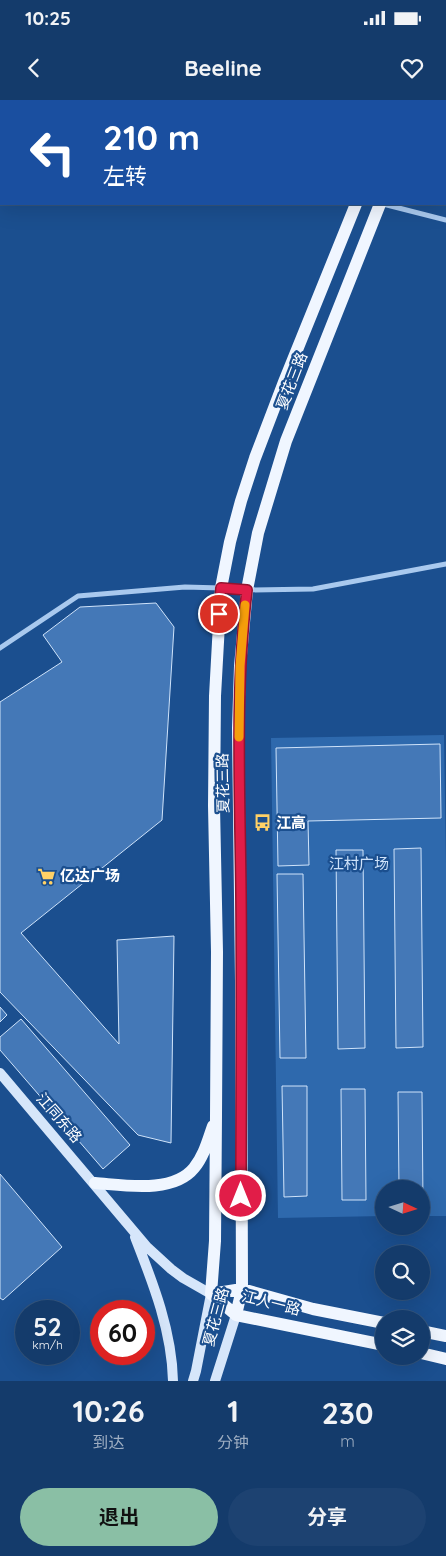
<!DOCTYPE html>
<html lang="zh">
<head>
<meta charset="utf-8">
<style>
	body { margin:0; font-family:Quicksand,"Noto Sans SC",sans-serif; background:#1d4271; color:#f1f3f6; height:100vh; display:flex; flex-direction:column; font-size:19px; white-space:nowrap }
	* { box-sizing:border-box; margin:0 }
	p { font-size:16px; color:#9dadc1 }
	.icon { flex:none; width:28px; height:28px; fill:none; stroke:currentColor; stroke-width:2; stroke-linecap:round; stroke-linejoin:round }
	.map { position:relative; height:1281px; overflow:hidden }
	.drawer { display:flex; flex-direction:column; background:#143b6b; flex:1 }
	.drawer>* { flex:none }
	.hud { position:absolute; left:0px; top:0px; width:446px; height:105px; box-shadow:0 5px 20px #0002,0 0 0 1px #33557e; background:#1a4fa0; color:#fff; overflow:hidden }
	.needle { width:32px; rotate:94deg }
	.controls { position:absolute; left:375px; top:1080px; display:grid; gap:10px }
	.controls a { display:grid; place-items:center; width:55px; height:55px; border-radius:50%; background:#143b6b; box-shadow:0 5px 20px #0002,0 0 0 1px #33557e; font-size:25px }
	.speed { position:absolute; left:15px; top:1200px; display:flex; gap:10px; font-size:25px; font-weight:700; text-align:center }
	.speed>* { display:grid; place-content:center; width:65px; height:65px; border-radius:50%; background:#143b6b; box-shadow:0 5px 20px #0002,0 0 0 1px #33557e; line-height:1 }
	.speed small { font-size:12px; font-weight:400 }
	.speed .limit { border:8px solid #d22; background:#fff; color:#111 }
	.pin { position:absolute; display:grid; place-items:center; width:42px; height:42px; color:#fff; margin:-21px; border:2px solid #fff; border-radius:50%; box-shadow:0 1px 5px #0007 }
	.me { position:absolute; width:55px; margin:-28px; rotate:0deg; stroke-linejoin:round; filter:drop-shadow(0 0 4px #0008) }
	.turn { display:flex; align-items:center; gap:18px; height:105px; padding:0 20px; font-size:22px }
	.turn .icon { width:65px; height:65px; stroke-width:2.5 }
	.turn b { display:block; font-size:35px; line-height:42px }
	.eta { display:flex; justify-content:space-evenly; align-items:center; height:85px; text-align:center }
	.eta b { font-size:30px; font-weight:700; line-height:35px }
	.button { display:flex; gap:10px; margin-top:auto; padding:10px 20px }
	.button a { flex:1; height:58px; border-radius:30px; background:#8abfa5; color:#111; font-size:20px; font-weight:700; line-height:58px; text-align:center }
	.button a+a { background:#1d4271; color:#f1f3f6 }
	.status { display:flex; justify-content:space-between; align-items:center; height:35px; padding:0 25px; background:#143b6b; direction:ltr }
	.status svg { height:14px; fill:currentColor }
	header { display:flex; justify-content:space-between; align-items:center; height:65px; padding:0 20px; background:#143b6b; font-size:22px; font-weight:700 }
	.map>svg:first-child { display:block }
</style>
</head>
<body>
<div class="status"><b>10:25</b><svg viewBox="0 0 49 12"><path d="M0 12V9h3v3zM5 12V6h3v6zM10 12V3h3v9zM15 12V0h3v12zM26 1h20v11H26zM47 4h2v5h-2z"/></svg></div>
<header><svg class="icon" aria-label="back" viewBox="0 0 24 24"><path d="M15 5l-7 7 7 7"/></svg>Beeline<svg class="icon" aria-label="heart" viewBox="0 0 24 24"><path d="M12 20l-8-8c-3-5 5-10 8-4 3-6 11-1 8 4z"/></svg></header>
<div class="map">
<svg width="446" height="1281" viewBox="0 0 446 1281">
	<rect width="100%" height="100%" fill="#1b4f8f"/>
	<path fill="#2e69ad" d="M444,635L446,763V1116H421V1089H384V1116L278,1118L271,638Z"/>
	<path fill="#4478b7" stroke="#cfe3fa" d="M0,0H273L272,1H1V12H0Z
		M156,503L174,527L162,720L21,833L119,944L117,840L174,836L171,1043L138,1035L0,892V602L62,562L43,535L80,507Z
		M440,644L441,718L308,721L309,765L278,766L276,648Z
		M421,748L423,947L396,948L394,749Z
		M336,750H363L365,948L338,949Z
		M277,774H303L306,958H280Z
		M0,907L7,915L0,922Z
		M21,919L130,1045L103,1069L0,950V937Z
		M282,986H307V1096L284,1097Z
		M341,989H365L366,1100H342Z
		M398,992H422L423,1103H421V1089H399Z
		M0,1074L62,1147L3,1200L0,1198Z"/>
	<g fill="none" stroke-linecap="round" stroke-linejoin="round">
		<path stroke="#a9c9ee" stroke-width="5" d="M383,104L446,120
			M0,548L78,496L185,487L221,488L247,490L313,489L446,464"/>
		<path stroke="#d6e6fa" stroke-width="10" d="M0,973L147,1147L171,1169L183,1178L211,1194L196,1271L193,1281
			M135,1137C153,1183 172,1231 173,1281
			M215,1281L236,1215"/>
		<path stroke="#f0f6ff" stroke-width="12" d="M396,1V0
			M421,1L422,0
			M95,1083C124,1085 173,1094 194,1068C204,1056 208,1040 213,1026
			M211,1194L215,1141L216,1016L217,852L214,706L215,596L221,488L230,442L241,401L255,358L284,282L356,104
			M211,1194L236,1215L384,1245
			M211,1194L242,1189L313,1209L384,1223
			M236,1215L242,1189L241,881L238,628L240,566L247,490L258,433L286,341L380,104
			M421,1231L446,1236
			M421,1253L446,1259"/>
	</g>
	<g fill="none" stroke-linecap="round" stroke-linejoin="round">
		<defs>
			<path id="route" d="M219,514L221,488L247,490C235,591 240,692 241,793C242,894 241,995 241,1096"/>
		</defs>
		<use href="#route" stroke="#92132f" stroke-width="12"/>
		<use href="#route" stroke="#e11d48" stroke-width="9"/>
		<path stroke="#f59e0b" stroke-width="9" d="M239,637L240,566L245,505"/>
	</g>
	<defs>
		<symbol id="bus-bare" viewBox="-9 -9 18 18"><path d="M-5-6H5V4H4V6H2V4H-2V6H-4V4H-5ZM-3.5-4V0h7V-4ZM-3.5 1.2v1.5H-2V1.2ZM2 1.2v1.5H3.5V1.2Z" fill="#ffd166" stroke="#1b4f8f" stroke-width="2.5" paint-order="stroke"/></symbol>
		<symbol id="supermarket-bare" viewBox="-9 -9 18 18"><path d="M-6-5.5h2.5l.6 2H6L4.5 2H-2.5L-4.4-4H-6ZM-1.5 3.2a1.3 1.3 0 1 0 .1 0ZM3 3.2a1.3 1.3 0 1 0 .1 0Z" fill="#ffd166" stroke="#1b4f8f" stroke-width="2.5" paint-order="stroke"/></symbol>
	</defs>
	<g fill-rule="evenodd">
		<use href="#bus-bare" x="250" y="710" width="25" height="25"/>
		<use href="#supermarket-bare" x="34" y="764" width="25" height="25"/>
	</g>
	<g text-anchor="middle" stroke-width="4.5" stroke-linejoin="round" paint-order="stroke">
		<g font-size="15" fill="#fff" stroke="#1b4f8f">
			<text transform="translate(292 281) rotate(-69)" y="5">夏花三路</text>
			<text transform="translate(223 683) rotate(-91)" y="5">夏花三路</text>
			<text transform="translate(59 1018) rotate(49)" y="5">江同东路</text>
			<text transform="translate(271 1203) rotate(14)" y="5">江人一路</text>
			<text transform="translate(216 1217) rotate(-75)" y="5">夏花三路</text>
		</g>
		<g font-size="15" font-weight="bold" fill="#fff" stroke="#1b4f8f" text-anchor="start">
			<text x="276" y="728">江高</text>
			<text x="60" y="781">亿达广场</text>
		</g>
		<g font-size="15" fill="#cfe3fa" stroke="#1b4f8f">
			<text x="359" y="769">江村广场</text>
		</g>
	</g>
</svg>
<div class="controls">
<a><svg class="needle" viewBox="-14 -14 28 28"><path d="M0-13l5 13h-10z" fill="#e53935"/><path d="M0 13l5-13h-10z" fill="#9dadc1"/></svg></a>
<a><svg class="icon" aria-label="search" viewBox="0 0 24 24"><circle cx="10" cy="10" r="6"/><path d="M15 15l6 6"/></svg></a>
<a><svg class="icon" aria-label="layers" viewBox="0 0 24 24"><path d="M12 4l9 5-9 5-9-5zM3 14l9 5 9-5"/></svg></a>
</div>
<div class="speed"><div>52<small>km/h</small></div><div class="limit">60</div></div>
<div class="pin" style="left:219px;top:514px;background:#d93025"><svg class="icon" aria-label="arrive" viewBox="0 0 24 24"><path d="M6 21V4h12l-3 4 3 4H6"/></svg></div>
<svg class="me" style="left:241px;top:1096px" viewBox="-20 -20 40 40"><circle r="17" fill="#e11d48" stroke="#fff" stroke-width="3"/><path d="M0-11L8 9 0 5-8 9z" fill="#fff"/></svg>
<div class="hud">
<div class="turn"><svg class="icon" aria-label="left" viewBox="0 0 24 24"><path d="M17 20v-9H6M10 6l-5 5 5 5"/></svg><div><b>210 m</b>左转</div></div>
</div>
</div>
<section class="drawer">
<div class="eta">
<div><b>10:26</b><p>到达</p></div>
<div><b>1</b><p>分钟</p></div>
<div><b>230</b><p>m</p></div>
</div>
<div class="button"><a>退出</a><a>分享</a></div>
</section>
</body>
</html>
